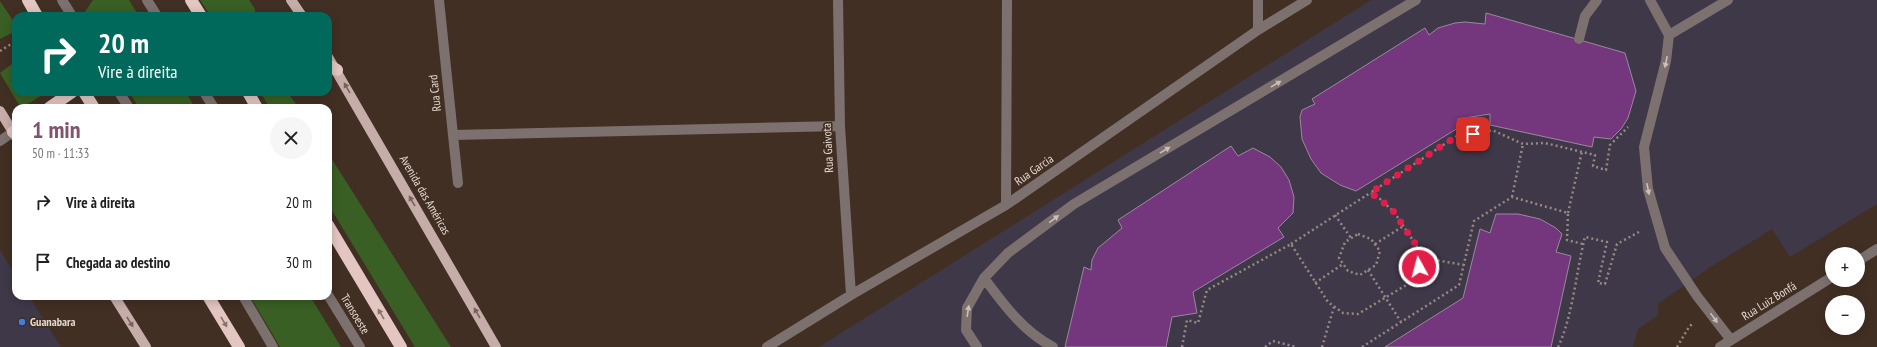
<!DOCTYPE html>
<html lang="pt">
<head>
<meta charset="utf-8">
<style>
	body { margin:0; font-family:"PT Sans Narrow",sans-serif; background:#f6f6f6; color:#202124; height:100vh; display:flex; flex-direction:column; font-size:15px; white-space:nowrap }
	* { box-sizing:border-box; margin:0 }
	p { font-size:13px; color:#757577 }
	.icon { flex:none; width:22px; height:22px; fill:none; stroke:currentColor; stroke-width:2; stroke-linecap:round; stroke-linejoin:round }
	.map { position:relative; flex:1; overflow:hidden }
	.drawer { position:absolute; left:12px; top:104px; width:320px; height:196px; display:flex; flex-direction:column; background:#fff; border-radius:12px; box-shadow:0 2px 10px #0003 }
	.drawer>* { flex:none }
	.hud { position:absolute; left:12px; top:12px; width:320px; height:84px; border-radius:12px; box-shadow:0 2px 10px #0003; background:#00695c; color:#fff; overflow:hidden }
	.fabs { position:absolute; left:1825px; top:247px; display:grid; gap:8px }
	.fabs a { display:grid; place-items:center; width:40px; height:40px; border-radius:50%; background:#fff; box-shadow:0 2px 10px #0003; font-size:20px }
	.pin { position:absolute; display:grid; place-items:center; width:34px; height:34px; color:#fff; margin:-17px; border-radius:8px; box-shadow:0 2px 6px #0006 }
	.me { position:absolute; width:44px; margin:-22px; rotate:353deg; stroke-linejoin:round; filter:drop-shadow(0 0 3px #0008) }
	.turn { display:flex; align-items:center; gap:14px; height:84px; padding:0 20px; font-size:18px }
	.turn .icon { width:52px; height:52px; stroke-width:2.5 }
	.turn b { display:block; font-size:28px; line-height:34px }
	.round { display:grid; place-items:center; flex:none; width:42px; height:42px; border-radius:21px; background:#f6f6f6 }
	.head { display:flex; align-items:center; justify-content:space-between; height:68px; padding:0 20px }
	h1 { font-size:24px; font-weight:700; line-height:30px; color:#815370 }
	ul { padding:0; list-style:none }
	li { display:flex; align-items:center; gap:12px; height:60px; padding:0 20px }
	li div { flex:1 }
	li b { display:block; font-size:15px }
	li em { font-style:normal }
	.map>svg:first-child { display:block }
</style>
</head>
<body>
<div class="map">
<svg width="1877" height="347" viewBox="0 0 1877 347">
	<rect width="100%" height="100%" fill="#422f23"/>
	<path fill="#3f3849" d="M1371,0H1877V204L1790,257L1772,229L1709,268L1658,304V315L1638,329L1633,347H819Z
		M0,250L16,276V296H29L61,347H0Z"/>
	<path fill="#395f24" d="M93,0H129L139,16H82Z
		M200,0H249L255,9V16L210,15Z
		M0,1L16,25V31L0,39Z
		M16,61V92H47L21,108L0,73Z
		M129,92H186L195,108H139Z
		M260,92H287L299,108H270Z
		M328,153L451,347H415L328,204Z
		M250,296H310L341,347H280Z"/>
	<path fill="#74367c" stroke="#9a899c" d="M1486,13L1625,53L1636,91L1628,118L1621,129L1611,139L1594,137L1592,147L1490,125V114L1458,119V128L1356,191L1340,185L1321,173L1311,159L1302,139L1300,117L1302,110L1315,104L1312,99L1425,28L1429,35L1438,28L1455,23L1465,22L1485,24Z
		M1231,146L1238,156L1253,148L1270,157L1281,167L1289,180L1294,197L1293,213L1278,228L1284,237L1193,292L1197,313L1172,317L1166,347H1065L1084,267L1091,270L1092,260L1098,248L1122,228L1118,220Z
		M1496,214H1518L1540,219L1556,228L1562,234L1556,252L1571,256L1551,347H1385L1463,298L1480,229L1490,233Z"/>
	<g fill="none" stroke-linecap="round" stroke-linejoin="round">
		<path stroke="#98887f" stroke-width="2.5" stroke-dasharray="2 3" stroke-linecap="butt" d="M0,51L16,41
			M1512,197L1523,144
			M1568,213L1582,151
			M1335,215L1351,238
			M1358,234L1371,239L1380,251L1376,265L1360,275L1348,271L1339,258L1345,242Z
			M1291,244L1370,193
			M1375,244L1402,227
			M1418,257L1464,265
			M1368,270L1401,322
			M1315,283L1343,264
			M1182,347L1187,320L1198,323L1207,290L1291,244L1328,302L1343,313L1358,314L1408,284L1419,267L1418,248L1394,212L1379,198L1370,193L1460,134L1483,133L1492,130L1523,144L1545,143L1595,155L1593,166L1606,170L1610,145L1628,127
			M1265,347L1273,341L1296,347
			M1322,347L1334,307
			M1362,347L1459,285L1474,221L1512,197L1568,213L1567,240L1583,244
			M1558,347C1573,316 1576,272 1585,237L1607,242L1598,283L1605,284L1617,244L1639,232
			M1677,347L1689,327L1693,323"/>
		<path stroke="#7d716f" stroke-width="10" d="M62,0L72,16
			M147,0L157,16
			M439,0L458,183
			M838,0L840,126L851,295
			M1258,0V30
			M1650,0L1669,35L1666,61L1644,147L1648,189L1665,248L1697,296L1731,340
			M1669,35L1728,0
			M1579,39L1585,16L1597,0
			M119,92L129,108
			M204,92L214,108
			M453,135L840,126
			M0,141L13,132
			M1006,205L1007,0
			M1858,261L1877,249
			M984,278C1004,305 1023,331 1053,347
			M328,295L360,347
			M243,296L273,347
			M767,347L851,295L1006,205L1258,30L1307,0
			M977,347L966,330L967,308L984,278L1008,253L1074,204L1416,0
			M1720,347L1832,277"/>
		<path stroke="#c6adaa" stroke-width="10" d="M291,0L302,16
			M328,57L496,347
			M0,111L16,137
			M114,296L146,347"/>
		<path stroke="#e3c5c1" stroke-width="12" d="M28,0L37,16
			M191,0L201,16
			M328,65L337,70
			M84,92L94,108
			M248,92L257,108
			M49,108L72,92
			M13,132L16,130
			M328,225L401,347
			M208,296L239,347"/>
	</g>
	<defs><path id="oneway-solid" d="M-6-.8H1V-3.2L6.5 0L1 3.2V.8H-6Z"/></defs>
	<g fill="#cbbfb9">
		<use href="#oneway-solid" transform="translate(1666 62) rotate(102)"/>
		<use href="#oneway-solid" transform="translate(1276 84) rotate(-31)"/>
		<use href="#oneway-solid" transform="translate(1165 150) rotate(-31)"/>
		<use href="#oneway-solid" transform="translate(1648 189) rotate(79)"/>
		<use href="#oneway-solid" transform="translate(1054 219) rotate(-37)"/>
		<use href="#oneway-solid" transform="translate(968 311) rotate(-81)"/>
		<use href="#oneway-solid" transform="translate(1714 318) rotate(54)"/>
	</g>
	<g fill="#776159">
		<use href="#oneway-solid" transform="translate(347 88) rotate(-120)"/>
		<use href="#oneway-solid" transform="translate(412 201) rotate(-120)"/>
		<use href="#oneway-solid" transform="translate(477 313) rotate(-120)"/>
		<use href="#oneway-solid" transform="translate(130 322) rotate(58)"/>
	</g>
	<g fill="#8a726a">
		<use href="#oneway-solid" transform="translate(381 314) rotate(-121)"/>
		<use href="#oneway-solid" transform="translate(224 322) rotate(59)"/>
	</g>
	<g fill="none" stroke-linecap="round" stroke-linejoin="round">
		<path stroke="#e11d48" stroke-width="7" stroke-dasharray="0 12.6" d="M1419,267L1418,248L1394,212L1379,198L1370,193L1460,134H1473"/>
	</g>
	<circle fill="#3f7fe0" stroke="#422f23" stroke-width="1.5" cx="22" cy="322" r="4"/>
	<g text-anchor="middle" stroke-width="3.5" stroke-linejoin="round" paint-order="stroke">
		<g font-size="12" fill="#e5d9d2" stroke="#422f23">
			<text transform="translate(435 93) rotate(-96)" y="4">Rua Card</text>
			<text transform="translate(828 148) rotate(-93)" y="4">Rua Gaivota</text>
			<text transform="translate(1034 170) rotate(-35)" y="4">Rua Garcia</text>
			<text transform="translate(425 195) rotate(60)" y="4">Avenida das Américas</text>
			<text transform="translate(1769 301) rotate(-32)" y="4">Rua Luiz Bonfá</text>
			<text transform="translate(355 314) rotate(59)" y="4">Transoeste</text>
		</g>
		<g font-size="12" font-weight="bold" fill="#e5d9d2" stroke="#422f23" text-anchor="start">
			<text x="30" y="326">Guanabara</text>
		</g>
	</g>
</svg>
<div class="fabs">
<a>+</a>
<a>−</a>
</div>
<div class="pin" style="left:1473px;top:134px;background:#d93025"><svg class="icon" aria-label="arrive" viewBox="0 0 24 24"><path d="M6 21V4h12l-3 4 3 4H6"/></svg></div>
<svg class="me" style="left:1419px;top:267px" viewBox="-20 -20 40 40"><circle r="17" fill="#e11d48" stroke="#fff" stroke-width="3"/><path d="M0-11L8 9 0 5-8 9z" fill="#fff"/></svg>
<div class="hud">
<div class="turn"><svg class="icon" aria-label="right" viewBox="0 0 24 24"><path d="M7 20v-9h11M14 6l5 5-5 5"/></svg><div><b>20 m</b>Vire à direita</div></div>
</div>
<section class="drawer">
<div class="head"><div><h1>1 min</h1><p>50 m · 11:33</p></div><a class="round"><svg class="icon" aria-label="close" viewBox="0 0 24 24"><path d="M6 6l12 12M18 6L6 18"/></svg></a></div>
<ul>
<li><svg class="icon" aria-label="right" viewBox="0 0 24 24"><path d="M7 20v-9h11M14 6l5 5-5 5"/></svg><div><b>Vire à direita</b></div><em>20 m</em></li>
<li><svg class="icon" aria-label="arrive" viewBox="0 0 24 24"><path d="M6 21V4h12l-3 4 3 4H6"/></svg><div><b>Chegada ao destino</b></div><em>30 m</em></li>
</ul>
</section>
</div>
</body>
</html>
